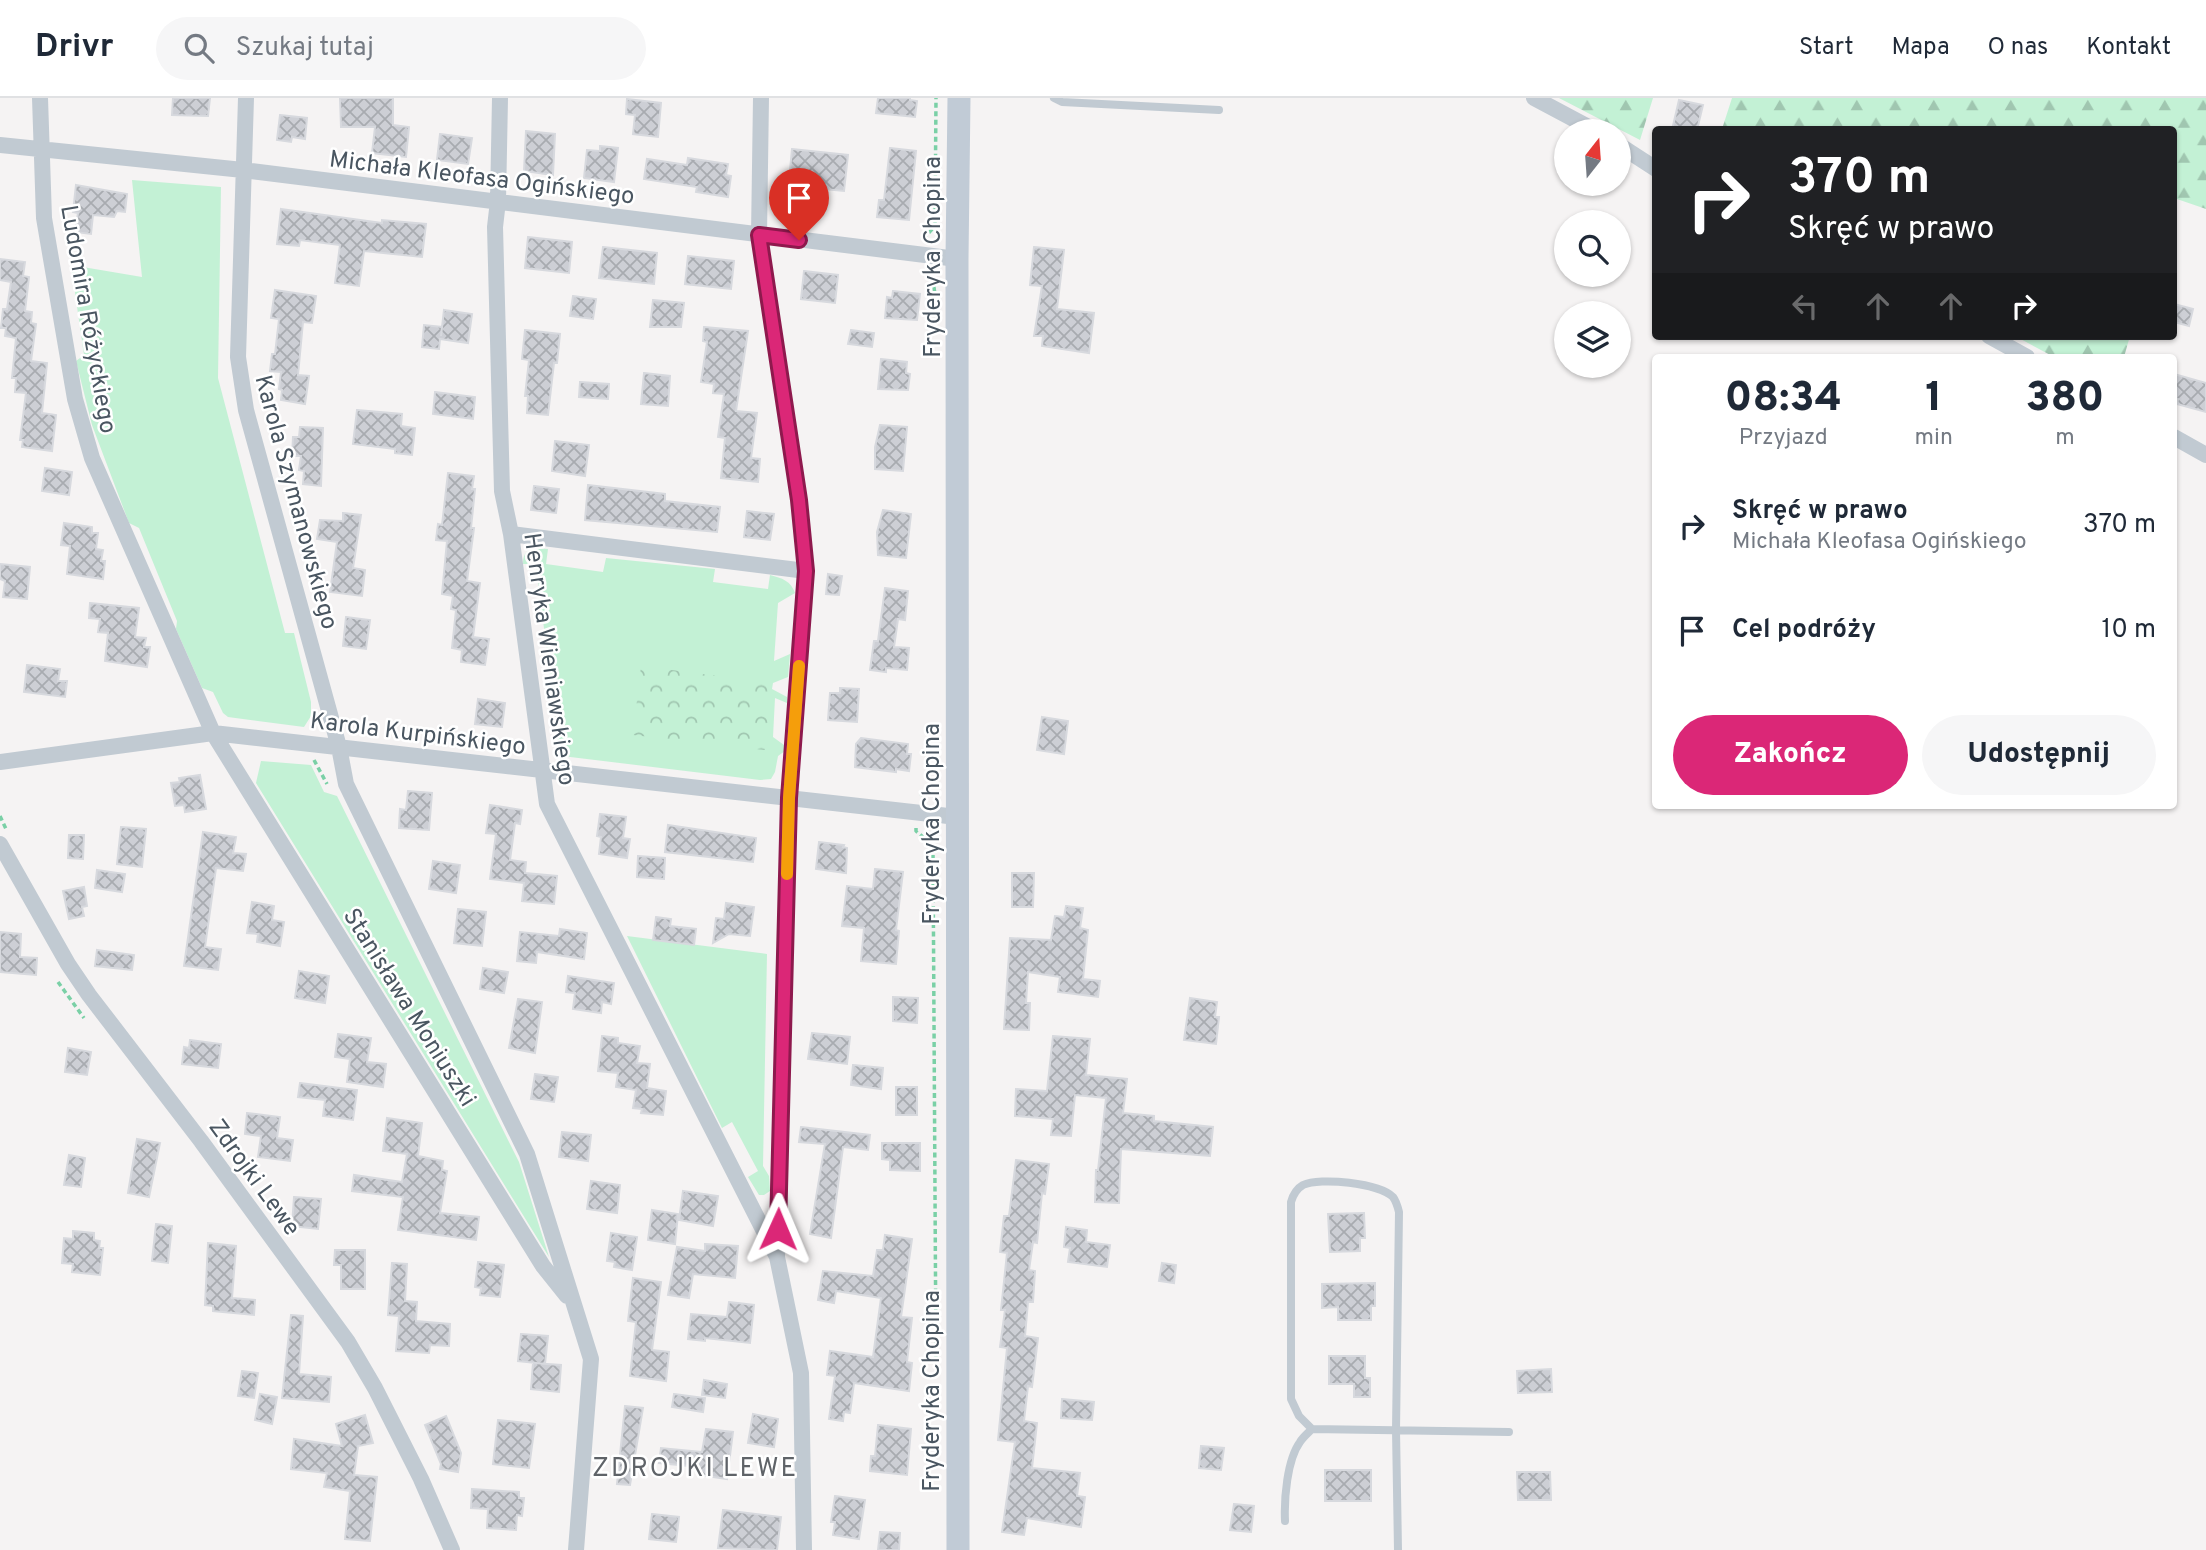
<!DOCTYPE html>
<html lang="pl">
<head>
<meta charset="utf-8">
<style>
	body { margin:0; font-family:Overpass,sans-serif; background:#f6f6f7; color:#1f2937; height:100vh; display:flex; flex-direction:column; font-size:26px; white-space:nowrap }
	* { box-sizing:border-box; margin:0 }
	p { font-size:23px; color:#747a83 }
	.icon { flex:none; width:38px; height:38px; fill:none; stroke:currentColor; stroke-width:2; stroke-linecap:round; stroke-linejoin:round }
	.map { position:relative; flex:1; overflow:hidden }
	.drawer { position:absolute; left:1652px; top:256px; width:525px; height:455px; display:flex; flex-direction:column; background:#fff; border-radius:7px; box-shadow:0 2px 5px #0004 }
	.drawer>* { flex:none }
	.guide { position:absolute; left:1652px; top:28px; width:525px; height:214px; border-radius:7px; box-shadow:0 2px 5px #0004; background:#202124; color:#fff; overflow:hidden }
	.needle { width:46px; rotate:17deg }
	.controls { position:absolute; left:1554px; top:21px; display:grid; gap:14px }
	.controls a { display:grid; place-items:center; width:77px; height:77px; border-radius:50%; background:#fff; box-shadow:0 2px 5px #0004; font-size:35px }
	.pin { position:absolute; display:grid; place-items:center; width:60px; height:60px; color:#fff; margin:-72px -30px; border-radius:50% 50% 50% 0; rotate:-45deg; box-shadow:0 0 7px #0007 }
	.pin .icon { rotate:45deg }
	.me { position:absolute; width:77px; margin:-38px; rotate:1deg; stroke-linejoin:round; filter:drop-shadow(0 0 5px #0008) }
	.turn { display:flex; align-items:center; gap:24px; height:147px; padding:0 21px; font-size:32px }
	.turn .icon { width:91px; height:91px; stroke-width:2.5 }
	.turn b { display:block; font-size:49px; line-height:60px }
	.lanes { display:flex; align-items:center; height:66px; padding:0 21px; background:#0003; justify-content:center; gap:35px; direction:ltr }
	.lanes .off { opacity:.35 }
	.eta { display:flex; justify-content:space-evenly; align-items:center; height:119px; text-align:center }
	.eta b { font-size:42px; font-weight:800; line-height:49px }
	.action { display:flex; gap:14px; margin-top:auto; padding:14px 21px }
	.action a { flex:1; height:80px; border-radius:42px; background:#db2777; color:#fff; font-size:28px; font-weight:800; line-height:80px; text-align:center }
	.action a+a { background:#f6f6f7; color:#1f2937 }
	ul { padding:0; list-style:none }
	li { display:flex; align-items:center; gap:21px; height:105px; padding:0 21px }
	li div { flex:1 }
	li b { display:block; font-size:26px }
	li em { font-style:normal }
	header { display:flex; align-items:center; gap:42px; box-sizing:border-box; height:98px; padding:0 35px; background:#fff; border-bottom:2px solid #e0e1e3 }
	header strong { font-size:33px }
	nav { display:flex; gap:38px; margin-inline-start:auto; font-size:24px }
	.search { width:490px; height:63px; background:#f6f6f7; display:flex; align-items:center; gap:18px; box-sizing:border-box; padding:0 24px; border-radius:38px; color:#747a83; font-size:26px }
	.map>svg:first-child { display:block }
</style>
</head>
<body>
<header>
<strong>Drivr</strong>
<div class="search"><svg class="icon" aria-label="search" viewBox="0 0 24 24"><circle cx="10" cy="10" r="6"/><path d="M15 15l6 6"/></svg>Szukaj tutaj</div>
<nav><a>Start</a><a>Mapa</a><a>O nas</a><a>Kontakt</a></nav>
</header>
<div class="map">
<svg width="2206" height="1452" viewBox="0 0 2206 1452">
	<defs>
		<pattern id="forest-firs" width="22" height="20" patternUnits="userSpaceOnUse" patternTransform="scale(1.75)"><rect width="22" height="20" fill="#c3f1d5"/><path d="M5 1l3.5 6h-7zM16 11l3.5 6h-7z" fill="#a0c6b0"/></pattern>
		<pattern id="park-crowns" width="20" height="18" patternUnits="userSpaceOnUse" patternTransform="scale(1.75)"><rect width="20" height="18" fill="#c3f1d5"/><path d="M2 6a3 3 0 1 1 6 0M12 15a3 3 0 1 1 6 0" fill="none" stroke="#a0c6b0"/></pattern>
		<pattern id="building-cross-hatch" width="8" height="8" patternUnits="userSpaceOnUse" patternTransform="scale(1.75)"><rect width="8" height="8" fill="#cdcfd5"/><path d="M0 0l8 8M0 8l8-8" fill="none" stroke="#a8abb0"/></pattern>
	</defs>
	<rect width="100%" height="100%" fill="#f5f3f3"/>
	<path fill="#c3f1d5" d="M132,82L221,89L218,280L285,535H294L311,604V618L304,629L228,619L223,615L213,594L202,590L176,531L177,523L139,430L129,425L92,327L76,263L84,257L71,167L142,179Z
		M533,450L548,451L546,466L603,474L606,460L715,471L713,484L768,491L770,477C782,480 791,483 795,495L778,505L774,563L790,556L788,579L773,585L772,591L787,599V605L775,600L773,639L784,647L785,653L778,658L775,674L771,681L760,682L562,658C554,650 550,630 555,619L536,466H523C523,458 525,453 533,450Z
		M261,663L311,667L324,694L337,698L519,1064L549,1159L256,685Z
		M627,838L767,856L763,1068L769,1078L770,1093L764,1097H759L748,1079L758,1073L732,1024L722,1030Z"/>
	<path fill="url(#forest-firs)" d="M1559,0H1653L1640,42Z
		M1732,0H2206V111L2174,100V32L1722,31Z
		M2015,238H2130L2124,259H2054Z"/>
	<path fill="url(#park-crowns)" d="M641,568L772,585L765,652L633,637Z"/>
	<path fill="url(#building-cross-hatch)" stroke="#d7d9de" stroke-width="2" d="M173,0H210L208,18L172,17Z
		M340,0H393V27L409,29L406,59L372,55L375,29H341Z
		M878,0H910V2L917,3L915,19L876,15Z
		M627,1L661,5L658,39L633,36L635,17L626,16Z
		M1679,2L1703,7L1697,32H1672Z
		M280,17L307,20L305,41L292,39L291,44L277,42Z
		M526,33L555,36L553,77L524,73Z
		M440,36L472,40L468,66L437,62Z
		M600,48L618,50L614,84L584,80L587,52L600,53Z
		M890,50L916,53L909,122L877,119L879,102H884Z
		M792,51L848,57L844,93L803,89L804,73L790,72Z
		M688,60L728,66L726,77L731,78L728,99L696,94L697,89L644,81L647,61L687,67Z
		M76,87L127,96L125,114L117,113L114,119L93,117L91,136L75,134L78,115L73,114Z
		M281,111L382,125V122L426,126L422,159L364,153L359,188L335,185L340,147L300,142L299,148L277,146Z
		M528,139L572,144L569,175L525,170Z
		M603,149L657,155L654,186L599,180Z
		M1034,149L1064,152L1057,211L1094,215L1089,255L1042,248L1043,238H1034L1042,188L1030,187Z
		M688,158L734,163L731,191L685,186Z
		M0,161L25,164L23,178L29,179L25,213L32,214L31,225L36,226L31,263L47,265L42,315L56,317L52,353L22,349L23,342H20L26,295L15,294L16,280H12L16,240L5,238L6,230H1L3,211H7L11,184L0,182Z
		M804,173L838,177L835,205L801,201Z
		M275,192L316,198L312,225L303,224L298,277L309,278L305,306L281,302L282,292L279,291L281,274L270,273L272,256H275L279,221L271,220Z
		M893,193L920,196L917,222L885,220L887,199L892,200Z
		M573,198L596,201L593,221L570,218Z
		M653,202L684,205L681,229H650Z
		M2174,206L2193,211L2189,228L2174,224Z
		M444,212L472,216L468,245L440,241L439,251L422,249L424,227L442,229L441,238Z
		M704,229L748,233L736,313L757,315L751,360L760,361L758,384L721,380L725,340L718,339L724,296L713,295L714,286L701,284L707,244L703,243Z
		M525,232L560,236L557,265H554L548,317L527,315L528,298H525L529,262L522,261Z
		M851,232L874,235L872,249L848,246Z
		M881,261L907,264L906,275L910,276L908,292L878,291Z
		M644,275L670,278L668,308L641,306Z
		M2174,276L2206,285V314L2177,306L2178,301L2174,299Z
		M580,284L609,286L608,301L579,299Z
		M435,294L475,299L473,321L433,316Z
		M357,312L402,316L401,328L415,330L412,357L395,355V351L353,346Z
		M880,327L907,329L903,373L875,371V349Z
		M300,329L323,330L321,388L303,386L304,373L299,372L301,358H292L293,339H299Z
		M555,343L589,347L585,378L552,373Z
		M45,370L72,374L69,397L42,393Z
		M448,375L474,378L472,391H475L471,430H474L467,483L480,485L473,539L489,541L485,567L461,564L462,552L452,550L456,512L451,511L453,498L442,496L447,443L436,442L438,426L442,427Z
		M588,387L665,396V403L720,409L717,434L585,422Z
		M534,388L559,391L556,415L531,412Z
		M883,412L911,416L906,460L878,457L877,434Z
		M747,413L774,416L770,442L744,439Z
		M343,415L361,417L353,470L365,472L362,498L330,494L337,444L317,441L320,422L343,423Z
		M64,425L92,429V435H98L96,451L103,452L101,463H105L103,481L67,476L70,448L61,447Z
		M0,466L30,469L27,501L3,499L5,483L0,481Z
		M828,476L842,478L839,497L826,496Z
		M885,490L908,493L905,522L898,521L894,549L909,550L907,572L886,570V574L870,572L874,543H878Z
		M90,505L139,510L135,539L146,540L144,549H150L147,569L105,563L108,535L98,534L100,521L89,520Z
		M346,519L370,522L366,551L343,548Z
		M27,567L60,571L58,583H67L65,599L24,594Z
		M840,590L859,591L857,624L828,622L830,595H840Z
		M478,601L505,605L502,629L475,626Z
		M1042,619L1068,623L1064,656L1037,652Z
		M861,640L908,646L907,656H911L909,673L896,671V674L855,669L856,646Z
		M200,677L206,711L185,714L184,707L175,708L171,685L180,684L179,680Z
		M408,693L432,695L429,732L399,730L400,711L406,712Z
		M490,707L522,712L520,726L515,725L510,762L526,764L525,775L557,778L554,806L522,803L524,785L490,781L496,736L486,735Z
		M600,716L626,719L623,740L630,741L627,760L599,756L601,739L597,738Z
		M668,727L756,740L753,764L665,754Z
		M121,729L146,731L142,769L117,766Z
		M203,734L236,739L233,755L246,756L243,773L216,770L205,849L221,851L218,872L184,868Z
		M69,737H84L83,761L68,760Z
		M819,744L844,747L843,749L847,750L846,775L816,771Z
		M638,758L665,760L664,781L637,779Z
		M433,763L460,767L456,795L429,791Z
		M875,771L903,774L896,832L899,833L896,866L861,863L864,830L842,828L847,788L873,791Z
		M97,772L125,776L122,794L95,790Z
		M1012,775H1034L1033,809H1012Z
		M84,789L87,808L82,809L84,818L69,821L63,793Z
		M252,804L274,808L272,822L284,824L280,848L257,844L258,836L247,835Z
		M726,805L754,809L750,838L729,836L713,845L716,820L724,821Z
		M1066,808L1083,810L1080,830L1088,832L1083,881L1100,883L1098,899L1058,894L1060,879L1028,874L1026,905H1030L1029,932L1004,931L1010,840L1051,842L1055,818L1064,819Z
		M458,811L486,814L482,848L454,845Z
		M656,819L671,821L670,828L696,831L694,847L653,842Z
		M560,831L587,835L584,861L537,854L536,865L517,863L520,834L559,838Z
		M0,834L21,836L20,859L37,860L36,877L0,874Z
		M97,852L134,857L132,872L95,868Z
		M483,870L508,874L504,895L480,891Z
		M299,873L329,878L325,905L295,900Z
		M568,878L614,885L611,906L602,904L601,915L573,911L575,895L566,894Z
		M893,899L918,900L917,925L893,923Z
		M1190,900L1217,904L1215,919H1219L1216,946L1184,942Z
		M518,901L542,904L535,955L509,950Z
		M812,935L850,939L847,966L808,961Z
		M338,936L371,940L367,964L386,966L383,989L347,984L350,961L335,959Z
		M602,938L618,940V945L640,948L637,965L650,966L647,990L666,993L663,1017L641,1015L642,1011L633,1010L636,992L616,989L618,975L598,973Z
		M1053,938L1090,941L1086,977L1127,981L1123,1015L1154,1018V1023L1213,1029L1210,1058L1121,1051L1119,1105L1095,1104L1096,1072H1098L1106,1000L1075,997L1071,1038L1051,1037L1053,1021L1015,1018L1016,991L1047,993Z
		M190,942L221,946L218,970L182,966L184,949L189,950Z
		M68,950L91,954L87,977L65,974Z
		M853,967L883,970L881,991L851,987Z
		M535,976L558,979L554,1004L531,1001Z
		M300,985L357,992L353,1022L323,1018L325,1002L298,999Z
		M896,989H917V1017H896Z
		M247,1015L280,1019L277,1040L293,1042L290,1063L258,1059L261,1038L245,1036Z
		M387,1020L422,1025L418,1058L443,1063L442,1072L447,1073L440,1115L479,1119L476,1142L398,1132L403,1099L352,1093L354,1077L402,1084L407,1056L383,1053Z
		M801,1029L870,1037L868,1052L843,1049L831,1140L810,1136L825,1046L799,1044Z
		M562,1034L591,1037L588,1063L559,1059Z
		M137,1041L160,1045L149,1099L128,1095Z
		M882,1045H920V1073L890,1072V1062L882,1061Z
		M69,1057L85,1060L81,1089L64,1087Z
		M1016,1062L1049,1066L1045,1096L1042,1095L1037,1145L1033,1144L1029,1172L1035,1173L1033,1204H1028L1025,1238L1038,1240L1032,1289L1028,1288L1024,1323L1037,1325L1032,1370L1080,1375L1077,1398L1085,1399L1081,1429L1027,1420L1024,1437L1002,1434L1015,1344L998,1342L1007,1250L1000,1249L1005,1212H1001L1007,1155L1000,1154L1004,1118H1009Z
		M591,1083L620,1087L617,1115L587,1111Z
		M683,1093L718,1098L713,1128L679,1122Z
		M294,1099L321,1101L318,1131L292,1128Z
		M652,1112L678,1116L675,1146L648,1142Z
		M1364,1115L1365,1140H1360V1153L1330,1154L1328,1116Z
		M156,1126L172,1128L168,1165L152,1163Z
		M1066,1129L1087,1132L1086,1144L1110,1147L1107,1169L1068,1164L1070,1150L1064,1149Z
		M73,1133L94,1135V1142L100,1143L99,1150H103L100,1177L72,1174L73,1166L62,1165L64,1140L73,1141Z
		M611,1135L637,1139L632,1172L614,1169L615,1164L607,1163Z
		M885,1137L912,1141L901,1219L912,1220L907,1264L912,1265L909,1293L854,1285L850,1315L844,1314L843,1323L829,1321L835,1278L827,1277L830,1253L873,1259L881,1200L836,1193L834,1205L818,1202L823,1173L873,1178L877,1152H883Z
		M208,1145L236,1148L232,1200L255,1202L254,1217L213,1213V1208L205,1207Z
		M705,1146L738,1148L735,1180L693,1176L689,1200L668,1197L677,1149L705,1153Z
		M335,1152H365V1191H341V1167H334Z
		M478,1164L504,1167L500,1199L480,1197L481,1190L475,1189Z
		M392,1165L407,1166L405,1203L417,1204L416,1223L450,1226L449,1248L430,1247L429,1255L396,1253L399,1218L388,1217Z
		M1162,1165L1176,1167L1174,1185L1159,1183Z
		M633,1180L661,1184L652,1252L669,1254L666,1283L630,1278L636,1224L628,1223Z
		M1375,1185V1208H1371V1222H1338V1209L1322,1210V1186Z
		M729,1204L754,1207L750,1245L705,1240V1243L688,1241L691,1216L727,1219Z
		M291,1217L303,1218L299,1276L331,1279L329,1304L282,1300Z
		M521,1236L548,1238L545,1266L518,1263Z
		M1329,1258H1365V1280H1370V1299H1354V1286H1329Z
		M533,1265L561,1267L559,1294L531,1291Z
		M1551,1271L1552,1294L1518,1295L1517,1273Z
		M242,1273L258,1275L254,1300L238,1298Z
		M704,1282L727,1286L725,1300L702,1297Z
		M260,1296L277,1299L272,1326L255,1322Z
		M674,1296L705,1300L703,1314L672,1309Z
		M1062,1301L1094,1304L1092,1322L1061,1320Z
		M625,1308L643,1310L630,1387L617,1386Z
		M753,1316L778,1321L774,1349L748,1345Z
		M365,1317L373,1345L358,1348L354,1377L377,1379L370,1443L345,1441L350,1393L324,1389L327,1375L291,1371L294,1341L342,1348L336,1326Z
		M446,1318L461,1355L458,1374L440,1371L441,1366L425,1327Z
		M498,1322L535,1326L529,1370L493,1366Z
		M878,1327L911,1331L907,1377L870,1373L871,1358H875Z
		M706,1331L733,1334L727,1381L699,1377L700,1369L659,1365L661,1350L702,1354Z
		M1201,1348L1224,1350L1221,1372L1199,1370Z
		M1325,1372H1371V1403H1325Z
		M1517,1374H1550L1551,1402H1518Z
		M472,1391L519,1394V1400H524L522,1418L517,1417L516,1432L487,1430L488,1411L471,1410Z
		M835,1398L865,1402L859,1441L833,1437L835,1424H831Z
		M1234,1406L1254,1408L1251,1434L1230,1432Z
		M723,1412L781,1419L777,1452L718,1450Z
		M652,1416L679,1419L676,1444L649,1441Z
		M880,1434L900,1435L899,1452H878Z"/>
	<g fill="none" stroke-linecap="round" stroke-linejoin="round">
		<path stroke="#7ad0a6" stroke-width="3.5" stroke-dasharray="5 3.5" stroke-linecap="butt" d="M923,141L935,128L936,0
			M926,174L933,183L935,196
			M314,662L327,686
			M921,698L935,676
			M0,718L6,731
			M916,730V733L930,745L933,754L936,1264
			M58,884L84,920"/>
		<path stroke="#c1cad2" stroke-width="8" d="M1054,0L1062,4L1219,12
			M1285,1423C1284,1401 1287,1362 1300,1344C1303,1339 1308,1335 1312,1331
			M1398,1452L1396,1332L1399,1114C1398,1110 1396,1103 1393,1099C1379,1085 1320,1079 1303,1087C1296,1091 1293,1097 1291,1104V1301L1299,1318L1312,1331C1377,1332 1443,1333 1509,1334"/>
		<path stroke="#c1cad2" stroke-width="16" d="M40,0L44,120L75,301L92,360L213,635L543,1168L567,1198
			M246,0L238,259L246,312L339,649L346,686L527,1056L591,1261L576,1452
			M500,0L498,103L495,129L502,393L511,436L547,706L776,1157
			M761,0L759,137L799,402L806,473L789,700L777,1159L801,1275L804,1452
			M1534,0L1596,33
			M0,47L243,72L957,161
			M1619,47L1656,71
			M1989,238L2027,259
			M2174,339L2206,357
			M511,436L806,473
			M0,664L213,635L957,719
			M0,746L68,866L89,897L201,1043L348,1244L375,1290L421,1381L452,1452"/>
		<path stroke="#c1cbd6" stroke-width="23" d="M958,1452L957,161L959,0"/>
	</g>
	<g fill="none" stroke-linecap="round" stroke-linejoin="round">
		<defs>
			<path id="route" d="M778,1131L789,700L806,473L799,402L759,137L799,142"/>
		</defs>
		<use href="#route" stroke="#8e194d" stroke-width="18"/>
		<use href="#route" stroke="#db2777" stroke-width="12"/>
		<path stroke="#f59e0b" stroke-width="12" d="M787,776L789,700L799,568"/>
	</g>
	<g text-anchor="middle" stroke-width="5" stroke-linejoin="round" paint-order="stroke">
		<g font-size="24" fill="#4a5661" stroke="#fff">
			<text transform="translate(482 79) rotate(7)" y="8">Michała Kleofasa Ogińskiego</text>
			<text transform="translate(932 159) rotate(-90)" y="8">Fryderyka Chopina</text>
			<text transform="translate(89 221) rotate(80)" y="8">Ludomira Różyckiego</text>
			<text transform="translate(297 404) rotate(75)" y="8">Karola Szymanowskiego</text>
			<text transform="translate(550 561) rotate(82)" y="8">Henryka Wieniawskiego</text>
			<text transform="translate(418 635) rotate(7)" y="8">Karola Kurpińskiego</text>
			<text transform="translate(931 726) rotate(-90)" y="8">Fryderyka Chopina</text>
			<text transform="translate(410 909) rotate(58)" y="8">Stanisława Moniuszki</text>
			<text transform="translate(255 1079) rotate(54)" y="8">Zdrojki Lewe</text>
			<text transform="translate(931 1293) rotate(-90)" y="8">Fryderyka Chopina</text>
		</g>
		<g font-size="26" letter-spacing="2" fill="#5f6368" stroke="#fff">
			<text x="695" y="1378">ZDROJKI LEWE</text>
		</g>
	</g>
</svg>
<div class="controls">
<a><svg class="needle" viewBox="-14 -14 28 28"><path d="M0-13l5 13h-10z" fill="#e53935"/><path d="M0 13l5-13h-10z" fill="#747a83"/></svg></a>
<a><svg class="icon" aria-label="search" viewBox="0 0 24 24"><circle cx="10" cy="10" r="6"/><path d="M15 15l6 6"/></svg></a>
<a><svg class="icon" aria-label="layers" viewBox="0 0 24 24"><path d="M12 4l9 5-9 5-9-5zM3 14l9 5 9-5"/></svg></a>
</div>
<div class="pin" style="left:799px;top:142px;background:#d93025"><svg class="icon" aria-label="arrive" viewBox="0 0 24 24"><path d="M6 21V4h12l-3 4 3 4H6"/></svg></div>
<svg class="me" style="left:778px;top:1131px" viewBox="-20 -20 40 40"><path d="M0-17L14 15 0 8-14 15z" fill="#db2777" stroke="#fff" stroke-width="4"/></svg>
<div class="guide">
<div class="turn"><svg class="icon" aria-label="right" viewBox="0 0 24 24"><path d="M7 20v-9h11M14 6l5 5-5 5"/></svg><div><b>370 m</b>Skręć w prawo</div></div>
<div class="lanes"><svg class="icon off" aria-label="left" viewBox="0 0 24 24"><path d="M17 20v-9H6M10 6l-5 5 5 5"/></svg><svg class="icon off" aria-label="ahead" viewBox="0 0 24 24"><path d="M12 20V5M6 11l6-6 6 6"/></svg><svg class="icon off" aria-label="ahead" viewBox="0 0 24 24"><path d="M12 20V5M6 11l6-6 6 6"/></svg><svg class="icon" aria-label="right" viewBox="0 0 24 24"><path d="M7 20v-9h11M14 6l5 5-5 5"/></svg></div>
</div>
<section class="drawer">
<div class="eta">
<div><b>08:34</b><p>Przyjazd</p></div>
<div><b>1</b><p>min</p></div>
<div><b>380</b><p>m</p></div>
</div>
<ul>
<li><svg class="icon" aria-label="right" viewBox="0 0 24 24"><path d="M7 20v-9h11M14 6l5 5-5 5"/></svg><div><b>Skręć w prawo</b><p>Michała Kleofasa Ogińskiego</p></div><em>370 m</em></li>
<li><svg class="icon" aria-label="arrive" viewBox="0 0 24 24"><path d="M6 21V4h12l-3 4 3 4H6"/></svg><div><b>Cel podróży</b></div><em>10 m</em></li>
</ul>
<div class="action"><a>Zakończ</a><a>Udostępnij</a></div>
</section>
</div>
</body>
</html>
